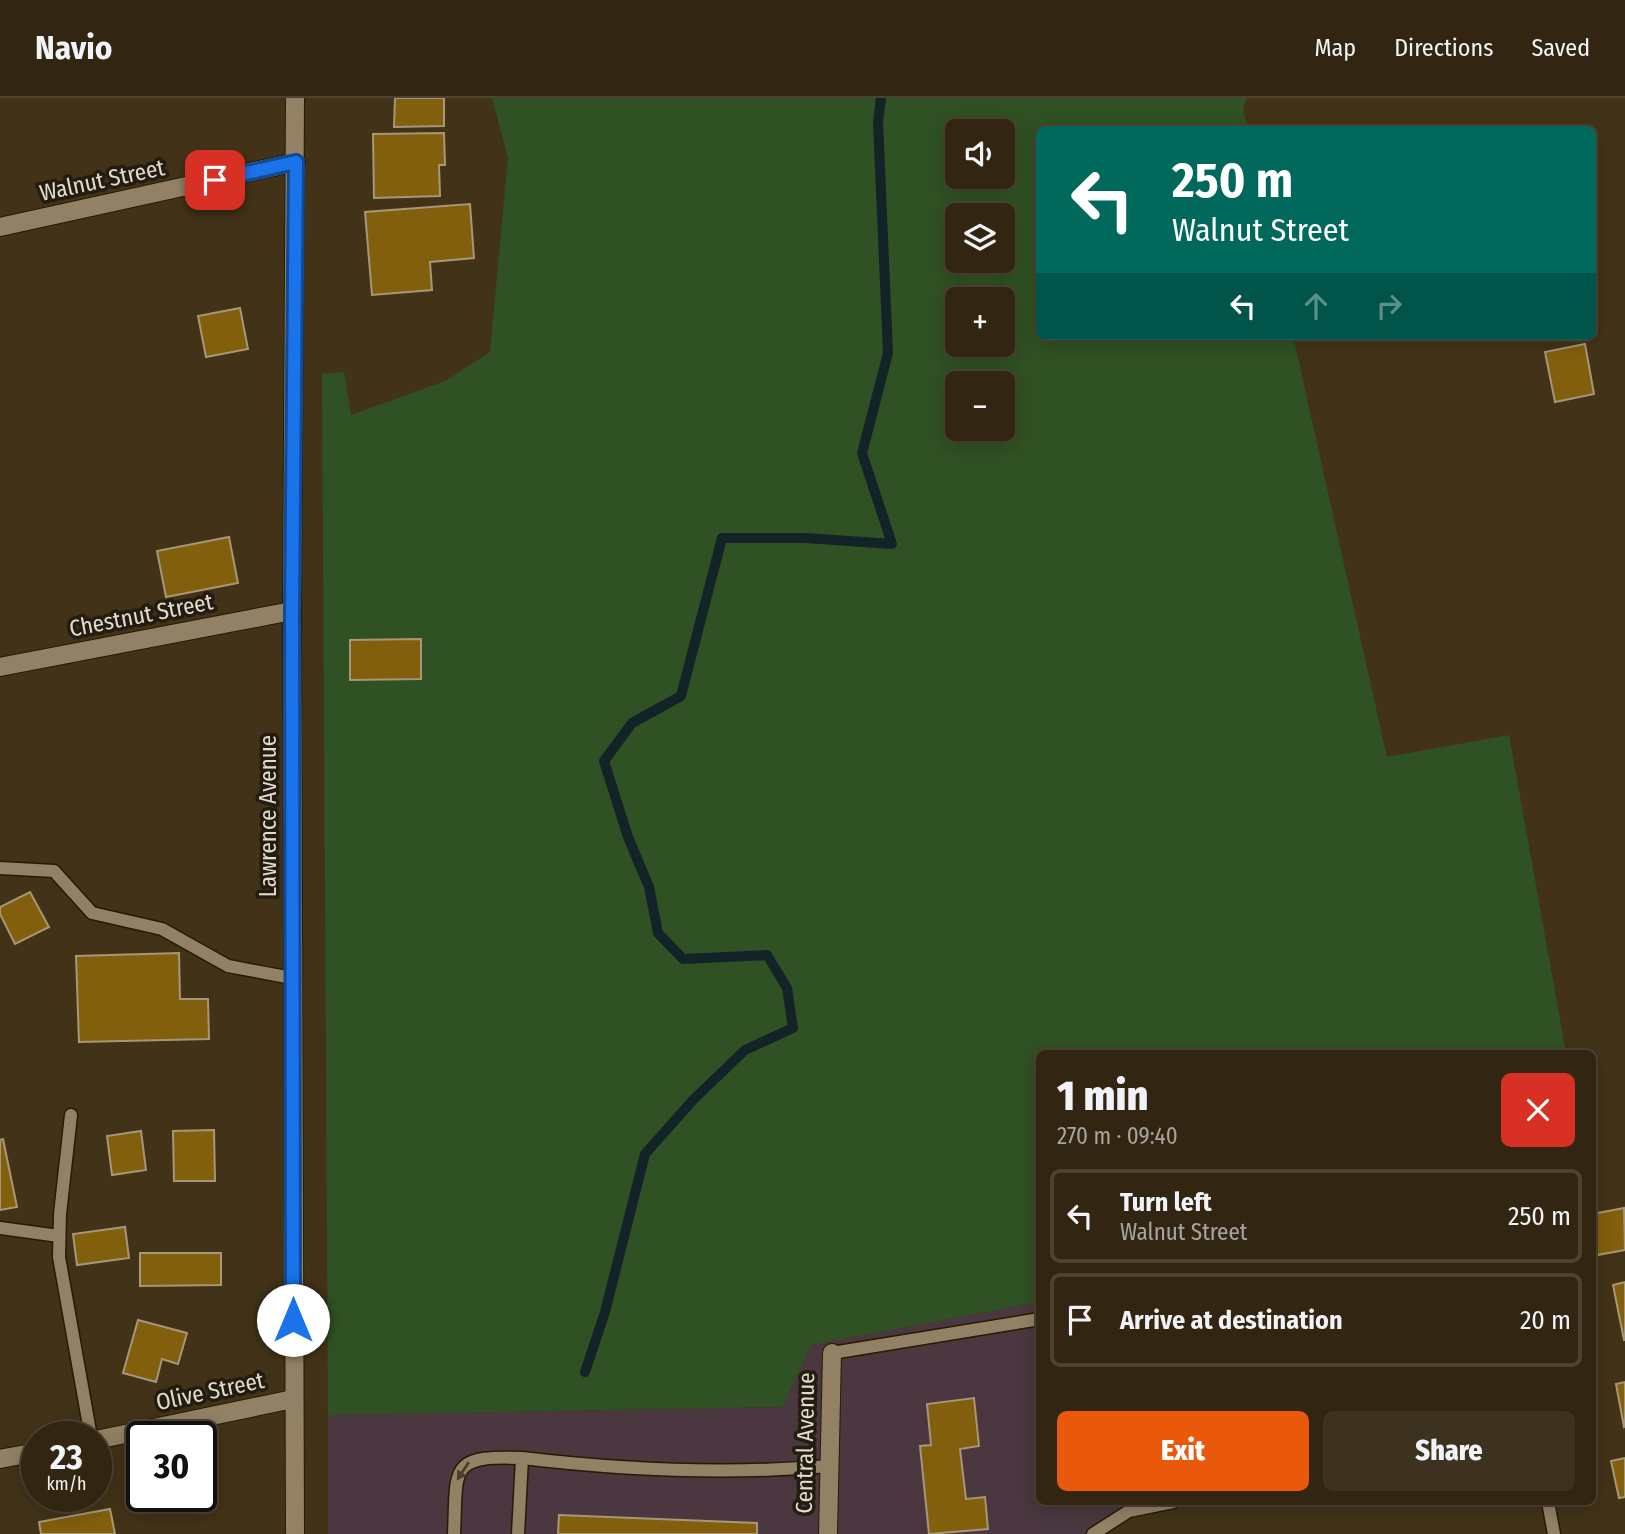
<!DOCTYPE html>
<html lang="en">
<head>
<meta charset="utf-8">
<style>
	body { margin:0; font-family:"Fira Sans Condensed",sans-serif; background:#3d3220; color:#f1f3f6; height:100vh; display:flex; flex-direction:column; font-size:26px; white-space:nowrap }
	* { box-sizing:border-box; margin:0 }
	p { font-size:23px; color:#a8a59f }
	.icon { flex:none; width:38px; height:38px; fill:none; stroke:currentColor; stroke-width:2; stroke-linecap:round; stroke-linejoin:round }
	.map { position:relative; flex:1; overflow:hidden }
	.drawer { position:absolute; left:1036px; top:952px; width:560px; height:455px; display:flex; flex-direction:column; background:#322612; border-radius:10px; box-shadow:0 4px 18px #0003,0 0 0 2px #4d4332 }
	.drawer>* { flex:none }
	.hud { position:absolute; left:1036px; top:28px; width:560px; height:214px; border-radius:10px; box-shadow:0 4px 18px #0003,0 0 0 2px #4d4332; background:#00695c; color:#fff; overflow:hidden }
	.controls { position:absolute; left:945px; top:21px; display:grid; gap:14px }
	.controls a { display:grid; place-items:center; width:70px; height:70px; border-radius:10px; background:#322612; box-shadow:0 4px 18px #0003,0 0 0 2px #4d4332; font-size:35px }
	.speed { position:absolute; left:21px; top:1323px; display:flex; gap:14px; font-size:35px; font-weight:700; text-align:center }
	.speed>* { display:grid; place-content:center; width:91px; height:91px; border-radius:50%; background:#322612; box-shadow:0 4px 18px #0003,0 0 0 2px #4d4332; line-height:1 }
	.speed small { font-size:18px; font-weight:400 }
	.speed .limit { border:4px solid #111; border-radius:10px; background:#fff; color:#111 }
	.pin { position:absolute; display:grid; place-items:center; width:60px; height:60px; color:#fff; margin:-30px; border-radius:14px; box-shadow:0 4px 10px #0006 }
	.me { position:absolute; width:77px; margin:-38px; rotate:0deg; stroke-linejoin:round; filter:drop-shadow(0 0 5px #0008) }
	.turn { display:flex; align-items:center; gap:24px; height:147px; padding:0 21px; font-size:32px }
	.turn .icon { width:91px; height:91px; stroke-width:2.5 }
	.turn b { display:block; font-size:49px; line-height:60px }
	.lanes { display:flex; align-items:center; height:66px; padding:0 21px; background:#0003; justify-content:center; gap:35px; direction:ltr }
	.lanes .off { opacity:.35 }
	.round { display:grid; place-items:center; flex:none; width:74px; height:74px; border-radius:10px; background:#3d3220 }
	.summary { display:flex; align-items:center; justify-content:space-between; height:119px; padding:0 21px }
	h1 { font-size:42px; font-weight:800; line-height:52px }
	.cta { display:flex; gap:14px; margin-top:auto; padding:14px 21px }
	.cta a { flex:1; height:80px; border-radius:10px; background:#ea580c; color:#fff; font-size:28px; font-weight:800; line-height:80px; text-align:center }
	.cta a+a { background:#3d3220; color:#f1f3f6 }
	ul { padding:0; list-style:none }
	li { display:flex; align-items:center; gap:21px; height:94px; margin:0 14px 10px; padding:0 7px; border:4px solid #4d4332; border-radius:10px }
	li div { flex:1 }
	li b { display:block; font-size:26px }
	li em { font-style:normal }
	header { display:flex; align-items:center; gap:42px; box-sizing:border-box; height:98px; padding:0 35px; background:#322612; border-bottom:2px solid #4d4332 }
	header strong { font-size:33px }
	nav { display:flex; gap:38px; margin-inline-start:auto; font-size:24px }
	.map>svg:first-child { display:block }
</style>
</head>
<body>
<header>
<strong>Navio</strong>
<nav><a>Map</a><a>Directions</a><a>Saved</a></nav>
</header>
<div class="map">
<svg width="1625" height="1436" viewBox="0 0 1625 1436">
	<rect width="100%" height="100%" fill="#423318"/>
	<path fill="#4a373f" d="M1039,1204L1040,1404H1173L1129,1413L1093,1436H328V1317L783,1309L811,1247Z"/>
	<path fill="#305123" fill-rule="evenodd" d="M492,0H1247L1243,10L1248,31L1040,32V238H1293L1387,659L1509,637L1566,955L1040,956L1039,1204L811,1247L783,1309L328,1317L322,276L344,274L351,317L445,283L490,254L508,60ZM957,33H1003V79H957ZM957,117H1003V163H957ZM957,201H1003V247H957ZM957,285H1003V331H957ZM350,543L421,581L351,582Z"/>
	<g fill="none" stroke-linecap="round" stroke-linejoin="round">
		<path stroke="#122428" stroke-width="10" d="M585,1274L605,1214L645,1056L693,1002L745,952L793,930L787,890L767,857L683,861L658,835L649,789L628,739L604,663L632,625L681,598L722,440H806L892,446L862,355L888,255L878,24L881,0"/>
	</g>
	<path fill="#825f0d" stroke="#a79678" stroke-width="2" d="M395,0H444V28L394,29Z
		M444,35L445,67H439L440,98L374,100L373,36Z
		M470,106L474,160L430,164L432,192L372,197L365,114Z
		M240,210L248,251L206,259L198,218Z
		M1585,246L1594,296L1555,304L1545,254Z
		M229,439L238,485L166,499L157,453Z
		M421,541V581L350,582V542Z
		M30,794L49,829L15,846L0,816V809Z
		M179,855L180,901H208L209,941L79,944L76,858Z
		M214,1032L215,1083H174L173,1033Z
		M141,1033L146,1072L112,1077L107,1038Z
		M3,1041L17,1109L0,1112V1042Z
		M1624,1110L1625,1152L1592,1158V1116Z
		M125,1129L129,1160L77,1167L73,1136Z
		M140,1155H221V1187L140,1188Z
		M1625,1184V1242H1624L1613,1187Z
		M138,1222L187,1235L178,1266L162,1261L156,1284L123,1275Z
		M1625,1284V1328L1624,1329L1616,1286Z
		M974,1300L979,1348L960,1351L966,1401L985,1399L988,1431L929,1436L920,1348L931,1347L927,1306Z
		M1625,1360V1399L1619,1400L1611,1363Z
		M110,1411L115,1436H41L39,1424Z
		M559,1417L757,1425V1436H558Z"/>
	<g fill="none" stroke-linecap="round" stroke-linejoin="round">
		<defs>
			<path id="service" d="M0,770L54,773L92,815L162,831L228,868L292,880
				M71,1017L60,1116L59,1159L91,1339
				M0,1130L59,1138
				M832,1255L1040,1221
				M1548,1404L1554,1436
				M454,1436C457,1370 448,1357 522,1360
				M518,1436L522,1360C624,1372 726,1377 829,1368
				M1093,1436L1129,1413L1173,1404"/>
			<path id="minor" d="M0,129L296,64
				M0,569L292,513
				M96,1342L293,1301
				M0,1361L37,1354
				M295,1436L292,513L295,0
				M828,1436L832,1255"/>
		</defs>
		<use href="#service" stroke="#281b01" stroke-width="15"/>
		<use href="#minor" stroke="#281b01" stroke-width="20"/>
		<use href="#service" stroke="#928164" stroke-width="12"/>
		<use href="#minor" stroke="#928164" stroke-width="18"/>
	</g>
	<defs><path id="oneway-solid" d="M-6-.8H1V-3.2L6.5 0L1 3.2V.8H-6Z" transform="scale(1.75)"/></defs>
	<use fill="#4a3f2d" href="#oneway-solid" transform="translate(463 1373) rotate(123)"/>
	<g fill="none" stroke-linecap="round" stroke-linejoin="round">
		<defs>
			<path id="route" d="M215,82L296,64L292,513L293,1222"/>
		</defs>
		<use href="#route" stroke="#114b97" stroke-width="18"/>
		<use href="#route" stroke="#1a73e8" stroke-width="12"/>
	</g>
	<g text-anchor="middle" stroke-width="7" stroke-linejoin="round" paint-order="stroke">
		<g font-size="23" fill="#e3dbcb" stroke="#231c10">
			<text transform="translate(102 82) rotate(-12)" y="8">Walnut Street</text>
			<text transform="translate(141 517) rotate(-11)" y="8">Chestnut Street</text>
			<text transform="translate(268 718) rotate(-90)" y="8">Lawrence Avenue</text>
			<text transform="translate(210 1293) rotate(-12)" y="8">Olive Street</text>
			<text transform="translate(805 1345) rotate(-89)" y="8">Central Avenue</text>
		</g>
	</g>
</svg>
<div class="controls">
<a><svg class="icon" aria-label="sound" viewBox="0 0 24 24"><path d="M4 9h4l5-4v14l-5-4H4zM17 9q2 3 0 6"/></svg></a>
<a><svg class="icon" aria-label="layers" viewBox="0 0 24 24"><path d="M12 4l9 5-9 5-9-5zM3 14l9 5 9-5"/></svg></a>
<a>+</a>
<a>−</a>
</div>
<div class="speed"><div>23<small>km/h</small></div><div class="limit">30</div></div>
<div class="pin" style="left:215px;top:82px;background:#d93025"><svg class="icon" aria-label="arrive" viewBox="0 0 24 24"><path d="M6 21V4h12l-3 4 3 4H6"/></svg></div>
<svg class="me" style="left:293px;top:1222px" viewBox="-20 -20 40 40"><circle r="19" fill="#fff"/><path d="M0-13L10 11 0 6-10 11z" fill="#1a73e8"/></svg>
<div class="hud">
<div class="turn"><svg class="icon" aria-label="left" viewBox="0 0 24 24"><path d="M17 20v-9H6M10 6l-5 5 5 5"/></svg><div><b>250 m</b>Walnut Street</div></div>
<div class="lanes"><svg class="icon" aria-label="left" viewBox="0 0 24 24"><path d="M17 20v-9H6M10 6l-5 5 5 5"/></svg><svg class="icon off" aria-label="ahead" viewBox="0 0 24 24"><path d="M12 20V5M6 11l6-6 6 6"/></svg><svg class="icon off" aria-label="right" viewBox="0 0 24 24"><path d="M7 20v-9h11M14 6l5 5-5 5"/></svg></div>
</div>
<section class="drawer">
<div class="summary"><div><h1>1 min</h1><p>270 m · 09:40</p></div><a class="round" style="background:#d93025;color:#fff"><svg class="icon" aria-label="close" viewBox="0 0 24 24"><path d="M6 6l12 12M18 6L6 18"/></svg></a></div>
<ul>
<li><svg class="icon" aria-label="left" viewBox="0 0 24 24"><path d="M17 20v-9H6M10 6l-5 5 5 5"/></svg><div><b>Turn left</b><p>Walnut Street</p></div><em>250 m</em></li>
<li><svg class="icon" aria-label="arrive" viewBox="0 0 24 24"><path d="M6 21V4h12l-3 4 3 4H6"/></svg><div><b>Arrive at destination</b></div><em>20 m</em></li>
</ul>
<div class="cta"><a>Exit</a><a>Share</a></div>
</section>
</div>
</body>
</html>
